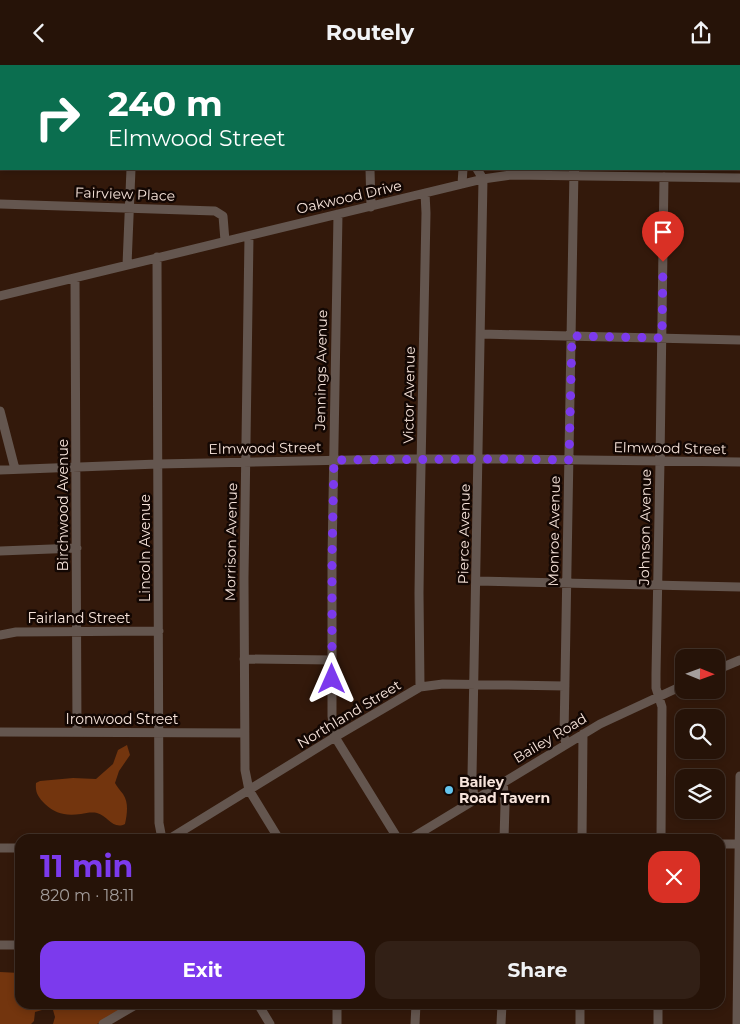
<!DOCTYPE html>
<html lang="en">
<head>
<meta charset="utf-8">
<style>
	body { margin:0; font-family:Montserrat,sans-serif; background:#322016; color:#f1f3f6; height:100vh; display:flex; flex-direction:column; font-size:19px; white-space:nowrap }
	* { box-sizing:border-box; margin:0 }
	p { font-size:16px; color:#a49e9c }
	.icon { flex:none; width:28px; height:28px; fill:none; stroke:currentColor; stroke-width:2; stroke-linecap:round; stroke-linejoin:round }
	.map { position:relative; flex:1; overflow:hidden }
	.panel { position:absolute; left:15px; top:769px; width:710px; height:175px; display:flex; flex-direction:column; background:#261308; border-radius:15px; box-shadow:0 2px 8px #0003,0 0 0 1px #423229 }
	.panel>* { flex:none }
	.banner { position:absolute; left:0px; top:0px; width:740px; height:105px; box-shadow:0 2px 8px #0003,0 0 0 1px #423229; background:#0b6e4f; color:#fff; overflow:hidden }
	.needle { width:32px; rotate:91deg }
	.controls { position:absolute; left:675px; top:584px; display:grid; gap:10px }
	.controls a { display:grid; place-items:center; width:50px; height:50px; border-radius:10px; background:#261308; box-shadow:0 2px 8px #0003,0 0 0 1px #423229; font-size:25px }
	.pin { position:absolute; display:grid; place-items:center; width:42px; height:42px; color:#fff; margin:-51px -21px; border-radius:50% 50% 50% 0; rotate:-45deg; box-shadow:0 0 5px #0007 }
	.pin .icon { rotate:45deg }
	.me { position:absolute; width:55px; margin:-28px; rotate:0deg; stroke-linejoin:round; filter:drop-shadow(0 0 4px #0008) }
	.turn { display:flex; align-items:center; gap:18px; height:105px; padding:0 25px; font-size:22px }
	.turn .icon { width:65px; height:65px; stroke-width:2.5 }
	.turn b { display:block; font-size:35px; line-height:42px }
	.round { display:grid; place-items:center; flex:none; width:52px; height:52px; border-radius:15px; background:#322016 }
	.head { display:flex; align-items:center; justify-content:space-between; height:85px; padding:0 25px }
	h1 { font-size:30px; font-weight:700; line-height:38px; color:#7c3aed }
	.action { display:flex; gap:10px; margin-top:auto; padding:10px 25px }
	.action a { flex:1; height:58px; border-radius:15px; background:#7c3aed; color:#fff; font-size:20px; font-weight:700; line-height:58px; text-align:center }
	.action a+a { background:#322016; color:#f1f3f6 }
	header { display:flex; justify-content:space-between; align-items:center; height:65px; padding:0 25px; background:#261308; font-size:22px; font-weight:700 }
	.map>svg:first-child { display:block }
</style>
</head>
<body>
<header><svg class="icon" aria-label="back" viewBox="0 0 24 24"><path d="M15 5l-7 7 7 7"/></svg>Routely<svg class="icon" aria-label="share" viewBox="0 0 24 24"><path d="M12 15V3M7 8l5-5 5 5M5 13v7h14v-7"/></svg></header>
<div class="map">
<svg width="740" height="959" viewBox="0 0 740 959">
	<rect width="100%" height="100%" fill="#33190b"/>
	<path fill="#73350e" d="M127,680L130,690L119,706L115,718C117,722 120,725 123,729C129,738 127,749 125,759C113,765 108,751 97,748C92,747 86,748 81,749C65,751 56,749 45,739C38,732 35,727 36,718L40,716L73,713L96,714L113,699L118,685Z
		M0,907L20,908V939H133L97,959H53L55,952L53,945L49,943L35,947L34,956L31,959H0Z"/>
	<g fill="none" stroke-linecap="round" stroke-linejoin="round">
		<path stroke="#64564f" stroke-width="9" d="M135,1V0
			M373,1V0
			M576,1V0
			M0,58H1
			M370,104L371,142
			M462,119L463,104
			M0,139L215,146L223,151L225,176
			M338,149L332,493V651L335,672L398,774
			M249,171L244,513L245,705L249,725L279,774
			M157,192L159,758L162,774
			M127,200L131,104
			M75,213L77,667
			M0,231L483,114L511,110L740,113
			M481,269L740,275
			M0,346L15,404
			M0,405L158,399L398,394H501L740,397
			M0,486L77,483
			M477,516L740,522
			M0,570L16,567L159,566
			M244,594L332,595
			M716,605L740,595
			M420,622L419,528L420,453L426,148L425,128
			M0,667L244,668
			M566,679L564,671L574,104
			M503,717L505,740L504,774
			M474,735L472,711L483,114L477,104
			M169,774L335,672L420,622L443,619L565,621
			M410,774L600,659L684,620
			M582,774L583,669
			M661,774L662,642L656,623V609L660,396L664,112
			M720,779H740
			M0,783H20
			M0,880H20
			M258,939L270,959
			M103,959L137,939
			M337,959V939
			M415,959L416,939
			M501,959L502,939
			M580,959V939
			M658,959V939
			M737,959L740,711"/>
	</g>
	<g fill="none" stroke-linecap="round" stroke-linejoin="round">
		<path stroke="#7c3aed" stroke-width="9" stroke-dasharray="0 16.2" d="M332,614V493L334,395L500,394L569,395L572,271L662,273L663,197"/>
	</g>
	<circle fill="#64c5ee" stroke="#130703" stroke-width="2" cx="449" cy="725" r="5"/>
	<g text-anchor="middle" stroke-width="5" stroke-linejoin="round" paint-order="stroke">
		<g font-size="14" fill="#f7e4db" stroke="#130703">
			<text transform="translate(125 129) rotate(2)" y="5">Fairview Place</text>
			<text transform="translate(349 132) rotate(-13)" y="5">Oakwood Drive</text>
			<text transform="translate(321 305) rotate(-89)" y="5">Jennings Avenue</text>
			<text transform="translate(409 330) rotate(-89)" y="5">Victor Avenue</text>
			<text transform="translate(265 383) rotate(-1)" y="5">Elmwood Street</text>
			<text transform="translate(670 383) rotate(1)" y="5">Elmwood Street</text>
			<text transform="translate(63 440) rotate(-90)" y="5">Birchwood Avenue</text>
			<text transform="translate(645 462) rotate(-89)" y="5">Johnson Avenue</text>
			<text transform="translate(554 466) rotate(-89)" y="5">Monroe Avenue</text>
			<text transform="translate(464 469) rotate(-89)" y="5">Pierce Avenue</text>
			<text transform="translate(231 477) rotate(-89)" y="5">Morrison Avenue</text>
			<text transform="translate(145 483) rotate(-90)" y="5">Lincoln Avenue</text>
			<text x="79" y="558">Fairland Street</text>
			<text transform="translate(349 649) rotate(-31)" y="5">Northland Street</text>
			<text x="122" y="659">Ironwood Street</text>
			<text transform="translate(550 673) rotate(-31)" y="5">Bailey Road</text>
		</g>
		<g font-size="14" font-weight="bold" fill="#f7e4db" stroke="#130703" text-anchor="start">
			<text x="459" y="722">Bailey<tspan x="459" dy="16">Road Tavern</tspan></text>
		</g>
	</g>
</svg>
<div class="controls">
<a><svg class="needle" viewBox="-14 -14 28 28"><path d="M0-13l5 13h-10z" fill="#e53935"/><path d="M0 13l5-13h-10z" fill="#a49e9c"/></svg></a>
<a><svg class="icon" aria-label="search" viewBox="0 0 24 24"><circle cx="10" cy="10" r="6"/><path d="M15 15l6 6"/></svg></a>
<a><svg class="icon" aria-label="layers" viewBox="0 0 24 24"><path d="M12 4l9 5-9 5-9-5zM3 14l9 5 9-5"/></svg></a>
</div>
<div class="pin" style="left:663px;top:197px;background:#d93025"><svg class="icon" aria-label="arrive" viewBox="0 0 24 24"><path d="M6 21V4h12l-3 4 3 4H6"/></svg></div>
<svg class="me" style="left:332px;top:614px" viewBox="-20 -20 40 40"><path d="M0-17L14 15 0 8-14 15z" fill="#7c3aed" stroke="#fff" stroke-width="4"/></svg>
<div class="banner">
<div class="turn"><svg class="icon" aria-label="right" viewBox="0 0 24 24"><path d="M7 20v-9h11M14 6l5 5-5 5"/></svg><div><b>240 m</b>Elmwood Street</div></div>
</div>
<section class="panel">
<div class="head"><div><h1>11 min</h1><p>820 m · 18:11</p></div><a class="round" style="background:#d93025;color:#fff"><svg class="icon" aria-label="close" viewBox="0 0 24 24"><path d="M6 6l12 12M18 6L6 18"/></svg></a></div>
<div class="action"><a>Exit</a><a>Share</a></div>
</section>
</div>
</body>
</html>
